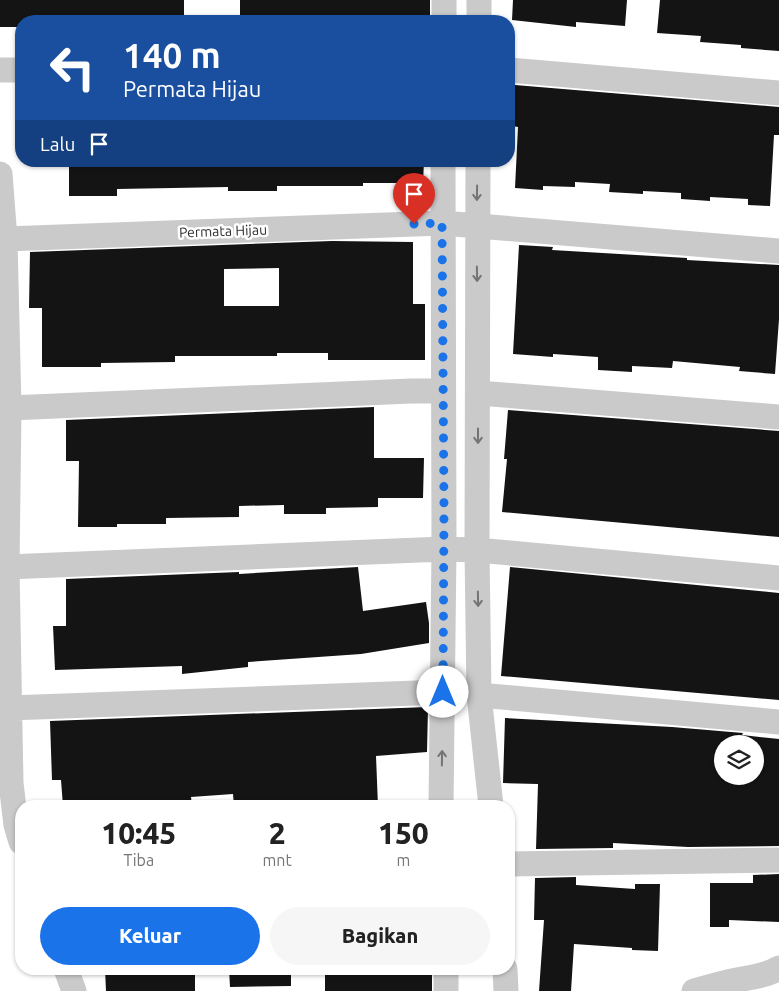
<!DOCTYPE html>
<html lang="id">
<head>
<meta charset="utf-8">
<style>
	body { margin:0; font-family:Ubuntu,sans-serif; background:#f6f6f6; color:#222; height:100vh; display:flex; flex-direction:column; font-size:19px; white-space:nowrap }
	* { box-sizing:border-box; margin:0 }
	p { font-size:16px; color:#767676 }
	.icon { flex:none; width:28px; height:28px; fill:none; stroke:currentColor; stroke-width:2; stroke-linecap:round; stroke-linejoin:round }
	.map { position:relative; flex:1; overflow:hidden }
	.drawer { position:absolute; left:15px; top:800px; width:500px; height:175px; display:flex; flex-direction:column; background:#fff; border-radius:20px; box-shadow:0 1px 4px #0004 }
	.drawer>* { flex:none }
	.guide { position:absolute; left:15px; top:15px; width:500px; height:152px; border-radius:20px; box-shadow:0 1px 4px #0004; background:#1a4fa0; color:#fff; overflow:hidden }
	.controls { position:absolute; left:714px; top:735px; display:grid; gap:10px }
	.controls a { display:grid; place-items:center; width:50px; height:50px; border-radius:50%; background:#fff; box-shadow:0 1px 4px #0004; font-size:25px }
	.pin { position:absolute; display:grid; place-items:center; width:42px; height:42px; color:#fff; margin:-51px -21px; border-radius:50% 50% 50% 0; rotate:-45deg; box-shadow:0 0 5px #0007 }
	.pin .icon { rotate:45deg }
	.me { position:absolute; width:55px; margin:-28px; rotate:0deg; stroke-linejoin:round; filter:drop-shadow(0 0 4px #0008) }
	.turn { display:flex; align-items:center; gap:18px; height:105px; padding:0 25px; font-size:22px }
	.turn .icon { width:65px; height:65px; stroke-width:2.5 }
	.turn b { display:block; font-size:35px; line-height:42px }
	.then { display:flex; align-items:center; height:48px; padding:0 25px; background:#0003; gap:10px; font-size:19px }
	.eta { display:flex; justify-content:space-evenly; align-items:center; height:85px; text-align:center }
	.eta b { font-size:30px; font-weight:800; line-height:35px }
	.button { display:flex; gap:10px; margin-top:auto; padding:10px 25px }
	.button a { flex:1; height:58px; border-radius:30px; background:#1a73e8; color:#fff; font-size:20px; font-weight:800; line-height:58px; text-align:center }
	.button a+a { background:#f6f6f6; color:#222 }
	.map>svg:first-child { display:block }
</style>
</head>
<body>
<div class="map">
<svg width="779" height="991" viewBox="0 0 779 991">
	<rect width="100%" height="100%" fill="#fff"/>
	<path fill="#141414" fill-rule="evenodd" d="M0,0H184V19H136V21H21V27H0Z
		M240,0H430V21H240Z
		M513,0H627L625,26L576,22V27L512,20Z
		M660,0H779V51L741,48V45L700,42L701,36L657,33Z
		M515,85L779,107V135H774L770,206L748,205V199L710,197V201L681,199V193L643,191V194L609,192L610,184L575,182V187L543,186V190L515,188L518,127L512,126Z
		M69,161H424L423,183H363V186H277V191H228V187L117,189V196H69Z
		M332,241L413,242V304H425V360H328V353H277V356H175V362L101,363V367H42V308H29L30,252ZM279,268V306H224V269Z
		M519,245L553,247L552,250L687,258V260L779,265V319L775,374L739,371L740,367L673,361L672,368L632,366V372L598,370V357L553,354V357L513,354Z
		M374,407V458H424L423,498H378V507L326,508V514H284V505L239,506V517L166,518V524H117V527H78L79,461H66V420Z
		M508,410L779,431V537L502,512L507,459H504Z
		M358,567L363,611L426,602L429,623V643L361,654L248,662V667L182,674V666L55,670L53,626H66V579L239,572V574Z
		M510,567L779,593V700L501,676Z
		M428,707L427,752L376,756L378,806H234L233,794L191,797L192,806H63L61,780H52L50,721Z
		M505,718L672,727L743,733L742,735L779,739V846L688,847L613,843V848L536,849L538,784L503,783ZM722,744H755V776H722Z
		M779,874V922L729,920V927H710V883H753V875Z
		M576,877V885L635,889V884H660L658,951L632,950V948L574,944L571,991H539L544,920H534L535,878Z
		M105,969H195V991H106Z
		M229,969H291V986L230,987Z
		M325,969H432V991H325Z"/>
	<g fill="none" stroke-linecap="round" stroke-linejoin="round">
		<path stroke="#cacaca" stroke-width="25" d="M444,0V21
			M479,0V21
			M0,70H21
			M509,70L779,93
			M478,161L477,550L479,695L491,806
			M0,174L5,239L9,408L7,567L11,783L16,825L21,842
			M5,239L442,223L779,251
			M478,393L779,417
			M9,408L411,391H443
			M7,567L444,549L477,550L779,578
			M479,695L779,722
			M9,708L443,692
			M441,806L444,549L443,161
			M509,864L779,860
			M66,969L74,991
			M446,969V991
			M505,969L506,991
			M694,991C708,987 722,983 737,980C752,977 766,976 779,968"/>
	</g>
	<defs><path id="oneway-shaft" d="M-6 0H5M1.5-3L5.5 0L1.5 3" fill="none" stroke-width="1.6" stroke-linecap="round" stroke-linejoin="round" transform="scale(1.25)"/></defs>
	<g stroke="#747474">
		<use href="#oneway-shaft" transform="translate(477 193) rotate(91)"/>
		<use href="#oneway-shaft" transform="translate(477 274) rotate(89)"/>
		<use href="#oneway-shaft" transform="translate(478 436) rotate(90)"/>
		<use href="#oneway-shaft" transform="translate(478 599) rotate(89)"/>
		<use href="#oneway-shaft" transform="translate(442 758) rotate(-89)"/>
	</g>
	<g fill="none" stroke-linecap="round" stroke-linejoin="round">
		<path stroke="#1a73e8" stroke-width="9" stroke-dasharray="0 16.2" d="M414,224L442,223L444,509L443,692"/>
	</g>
	<g text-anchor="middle" stroke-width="5" stroke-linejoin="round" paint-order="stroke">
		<g font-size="14" fill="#2d2d2d" stroke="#fff">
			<text transform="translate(223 231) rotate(-2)" y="5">Permata Hijau</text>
		</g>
	</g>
</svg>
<div class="controls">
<a><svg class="icon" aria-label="layers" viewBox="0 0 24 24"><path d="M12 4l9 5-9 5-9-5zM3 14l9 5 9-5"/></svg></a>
</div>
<div class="pin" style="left:414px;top:224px;background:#d93025"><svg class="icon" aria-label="arrive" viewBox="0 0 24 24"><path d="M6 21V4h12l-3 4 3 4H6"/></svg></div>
<svg class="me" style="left:443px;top:692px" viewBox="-20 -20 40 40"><circle r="19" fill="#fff"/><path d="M0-13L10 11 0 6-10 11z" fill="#1a73e8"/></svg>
<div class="guide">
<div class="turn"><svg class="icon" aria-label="left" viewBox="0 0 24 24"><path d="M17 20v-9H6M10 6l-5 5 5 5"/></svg><div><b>140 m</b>Permata Hijau</div></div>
<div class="then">Lalu<svg class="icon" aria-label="arrive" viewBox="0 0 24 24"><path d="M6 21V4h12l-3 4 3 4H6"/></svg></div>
</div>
<section class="drawer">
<div class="eta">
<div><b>10:45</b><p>Tiba</p></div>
<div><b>2</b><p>mnt</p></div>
<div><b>150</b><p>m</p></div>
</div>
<div class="button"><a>Keluar</a><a>Bagikan</a></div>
</section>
</div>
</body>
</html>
